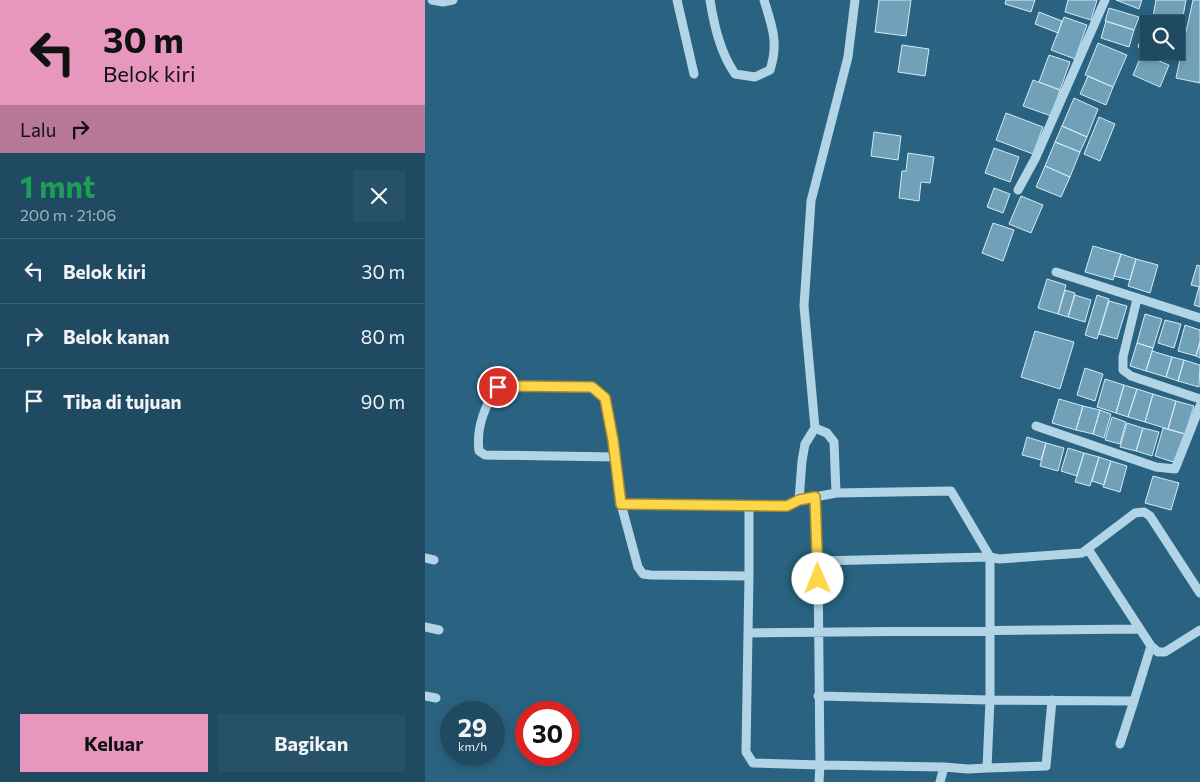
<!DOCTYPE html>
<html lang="id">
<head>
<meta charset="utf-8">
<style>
	body { margin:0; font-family:Commissioner,sans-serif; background:#275167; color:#f1f3f6; height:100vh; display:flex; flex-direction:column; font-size:19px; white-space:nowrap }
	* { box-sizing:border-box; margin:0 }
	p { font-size:16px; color:#a1b3bd }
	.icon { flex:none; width:28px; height:28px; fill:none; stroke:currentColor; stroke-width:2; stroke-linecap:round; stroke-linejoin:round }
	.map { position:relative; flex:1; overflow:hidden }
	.details { display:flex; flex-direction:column; background:#1f4a61; width:425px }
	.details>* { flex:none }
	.guide { background:#e797bd; color:#111; overflow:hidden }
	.buttons { position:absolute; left:715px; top:15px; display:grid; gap:10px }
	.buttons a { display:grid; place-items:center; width:45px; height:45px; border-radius:0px; background:#1f4a61; box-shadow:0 2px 8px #0003,0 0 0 1px #3c6276; font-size:25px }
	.speed { position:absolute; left:15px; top:701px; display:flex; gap:10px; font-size:25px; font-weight:700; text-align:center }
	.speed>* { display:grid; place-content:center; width:65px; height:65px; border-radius:50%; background:#1f4a61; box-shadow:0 2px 8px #0003,0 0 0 1px #3c6276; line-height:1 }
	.speed small { font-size:12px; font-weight:400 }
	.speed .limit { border:8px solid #d22; background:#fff; color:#111 }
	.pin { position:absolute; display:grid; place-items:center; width:42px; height:42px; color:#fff; margin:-21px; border:2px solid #fff; border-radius:50%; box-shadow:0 1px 5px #0007 }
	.me { position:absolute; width:55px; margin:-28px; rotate:359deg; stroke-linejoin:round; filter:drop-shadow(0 0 4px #0008) }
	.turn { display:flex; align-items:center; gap:18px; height:105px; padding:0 20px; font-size:22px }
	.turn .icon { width:65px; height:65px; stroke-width:2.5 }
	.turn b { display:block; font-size:35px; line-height:42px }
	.then { display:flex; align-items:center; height:48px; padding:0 20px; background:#0003; gap:10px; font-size:19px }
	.round { display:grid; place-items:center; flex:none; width:52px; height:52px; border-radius:0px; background:#275167 }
	.overview { display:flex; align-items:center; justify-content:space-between; height:85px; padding:0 20px }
	h1 { font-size:30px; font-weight:700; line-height:38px; color:#1e9e55 }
	.primary-button { display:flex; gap:10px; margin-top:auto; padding:10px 20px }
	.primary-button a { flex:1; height:58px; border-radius:0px; background:#e797bd; color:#111; font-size:20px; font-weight:700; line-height:58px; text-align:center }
	.primary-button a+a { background:#275167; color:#f1f3f6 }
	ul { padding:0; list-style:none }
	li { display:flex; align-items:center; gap:15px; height:65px; padding:0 20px; border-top:1px solid #3c6276 }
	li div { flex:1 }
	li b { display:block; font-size:19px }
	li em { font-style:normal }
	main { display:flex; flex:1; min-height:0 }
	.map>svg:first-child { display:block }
</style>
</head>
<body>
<main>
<section class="details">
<div class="guide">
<div class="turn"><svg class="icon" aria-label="left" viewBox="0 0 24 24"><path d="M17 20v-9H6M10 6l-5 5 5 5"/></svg><div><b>30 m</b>Belok kiri</div></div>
<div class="then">Lalu<svg class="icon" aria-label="right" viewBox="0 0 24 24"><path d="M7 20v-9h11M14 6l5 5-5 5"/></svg></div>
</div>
<div class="overview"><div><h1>1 mnt</h1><p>200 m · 21:06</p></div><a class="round"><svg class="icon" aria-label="close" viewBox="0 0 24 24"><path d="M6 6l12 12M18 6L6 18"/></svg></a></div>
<ul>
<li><svg class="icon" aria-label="left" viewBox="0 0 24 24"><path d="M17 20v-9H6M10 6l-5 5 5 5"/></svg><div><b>Belok kiri</b></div><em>30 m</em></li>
<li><svg class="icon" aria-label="right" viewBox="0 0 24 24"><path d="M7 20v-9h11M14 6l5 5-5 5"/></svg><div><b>Belok kanan</b></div><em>80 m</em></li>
<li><svg class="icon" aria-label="arrive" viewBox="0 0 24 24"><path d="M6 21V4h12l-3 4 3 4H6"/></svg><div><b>Tiba di tujuan</b></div><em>90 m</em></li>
</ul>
<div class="primary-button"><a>Keluar</a><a>Bagikan</a></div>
</section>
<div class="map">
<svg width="775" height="782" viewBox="0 0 775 782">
	<rect width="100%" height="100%" fill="#296381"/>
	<path fill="#71a1b8" stroke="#d4eaf5" d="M454,0H486L481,36L450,32Z
		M581,0H610L606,12L580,4Z
		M643,0H672L666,20L640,12Z
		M691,0H717L714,9Z
		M731,0H761L757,22L728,17Z
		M768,0H775V83L751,78Z
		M684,8L714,17L709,30L680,21Z
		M614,12L637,21L633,33L610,24Z
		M639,17L662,25L650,59L626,50Z
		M681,21L709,30L704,47L676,38Z
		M720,24L724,25V51L713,47Z
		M673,43L702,55L688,87L660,75Z
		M477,45L504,49L500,76L473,72Z
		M726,51H747L746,57Z
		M717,54L744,65L735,87L708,75Z
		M624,55L645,62L635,90L614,82Z
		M663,76L688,87L681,105L655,94Z
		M608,80L635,90L626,116L598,106Z
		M649,98L673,109L662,137L637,126Z
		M581,113L618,127L608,154L571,140Z
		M674,117L690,124L675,161L659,154Z
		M637,126L662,137L655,152L630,142Z
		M449,132L476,136L473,160L446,156Z
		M630,142L655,152L645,177L620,166Z
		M569,148L594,157L585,182L560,173Z
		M483,153L509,157L505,183L496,182L494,201L474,198L477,171H481Z
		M620,166L645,177L636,197L611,187Z
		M569,188L585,194L578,213L562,207Z
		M596,196L618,205L606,233L584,224Z
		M568,223L589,230L578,261L557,253Z
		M668,246L696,254L688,280L660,272Z
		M696,254L711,259L705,280L689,276Z
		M711,259L733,265L725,293L703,286Z
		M772,265L775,266V287L766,285Z
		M622,279L641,285L633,314L613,308Z
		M774,287H775V307L769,305Z
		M640,290L650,293L643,317L633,314Z
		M650,295L666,300L660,322L643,317Z
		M672,295L684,299L672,339L660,335Z
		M684,301L702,306L692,339L674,334Z
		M720,314L737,319L728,348L712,343Z
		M740,320L756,324L749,348L733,343Z
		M760,325L775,330V342L771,356L753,351Z
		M610,331L649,342L635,389L596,377Z
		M775,342V358L771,356Z
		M712,343L728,348L721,371L705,366Z
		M727,351L747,357L741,377L721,371Z
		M747,357L759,360L753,381L741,377Z
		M759,360L775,365L774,387L753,381Z
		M660,368L678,374L670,401L652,395Z
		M680,379L699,385L691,413L672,407Z
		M699,385L712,389L703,417L691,413Z
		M712,389L728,394L720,422L703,417Z
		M728,394L751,401L743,429L720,422Z
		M634,399L658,406L651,430L627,423Z
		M751,401L769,406L760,434L743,429Z
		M658,406L675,410L668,434L651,430Z
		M675,410L686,414L679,438L668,434Z
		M687,417L701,422L695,444L680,440Z
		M702,423L718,428L711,451L695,447Z
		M718,428L734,432L727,456L711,451Z
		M738,428L760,434L751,463L730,456Z
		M602,437L621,443L616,460L597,455Z
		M621,443L639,448L633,471L615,466Z
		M643,448L659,453L652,476L636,471Z
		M659,453L674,457L665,486L650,482Z
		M674,457L686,461L679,485L667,481Z
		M686,461L702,466L695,492L678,487Z
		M728,476L754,483L746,510L720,503Z"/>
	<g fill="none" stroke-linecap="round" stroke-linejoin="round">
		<path stroke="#b1d5e6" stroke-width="9" d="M7,0L18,2L28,0
			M252,0L269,74
			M285,0C289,25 295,52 310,74L330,77L345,70C354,43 347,26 339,0
			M430,0L423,57L386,201L379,306L390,428L402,433L409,442L411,493L526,491L565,557L574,559L657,553L710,513L719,512L725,516L775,593
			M593,190L611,157L680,0
			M631,272L775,318
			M712,299L698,357V370L706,376L775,399
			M611,426L731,467L750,469L775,406
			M190,457L60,455L54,451C51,428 60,405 73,387L84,386L167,387L180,398L186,424L196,504L362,506L374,500L377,461L380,444L390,428
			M196,504L213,567L218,574L226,575L324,576V506
			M663,549L726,646L733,652H740L775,630
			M0,558L9,560
			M393,561L565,557V700L562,768L543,769L519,767L395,765L394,782
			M324,576L323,633L715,629
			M0,627L14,630
			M323,633L321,752L328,763L395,765L393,561L390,497L411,493
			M0,696L11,698
			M393,696L565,700L709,701L726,646
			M695,744L709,701
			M562,768L621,766L627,700
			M515,782L519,767"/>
	</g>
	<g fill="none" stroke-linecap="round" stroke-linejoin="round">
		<defs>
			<path id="route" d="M73,387L84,386L167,387L180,398L188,440L196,504L362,506L374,500L390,497L393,579"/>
		</defs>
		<use href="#route" stroke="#a68a30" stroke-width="12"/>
		<use href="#route" stroke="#ffd54a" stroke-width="9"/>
	</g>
</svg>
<div class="buttons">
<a><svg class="icon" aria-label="search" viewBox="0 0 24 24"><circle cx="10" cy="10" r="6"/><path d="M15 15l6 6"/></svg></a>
</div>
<div class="speed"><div>29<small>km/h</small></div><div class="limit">30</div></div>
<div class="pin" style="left:73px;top:387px;background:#d93025"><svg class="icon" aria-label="arrive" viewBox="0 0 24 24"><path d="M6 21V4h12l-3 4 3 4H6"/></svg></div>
<svg class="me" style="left:393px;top:579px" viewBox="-20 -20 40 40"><circle r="19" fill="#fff"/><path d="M0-13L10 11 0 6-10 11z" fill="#ffd54a"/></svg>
</div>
</main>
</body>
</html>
